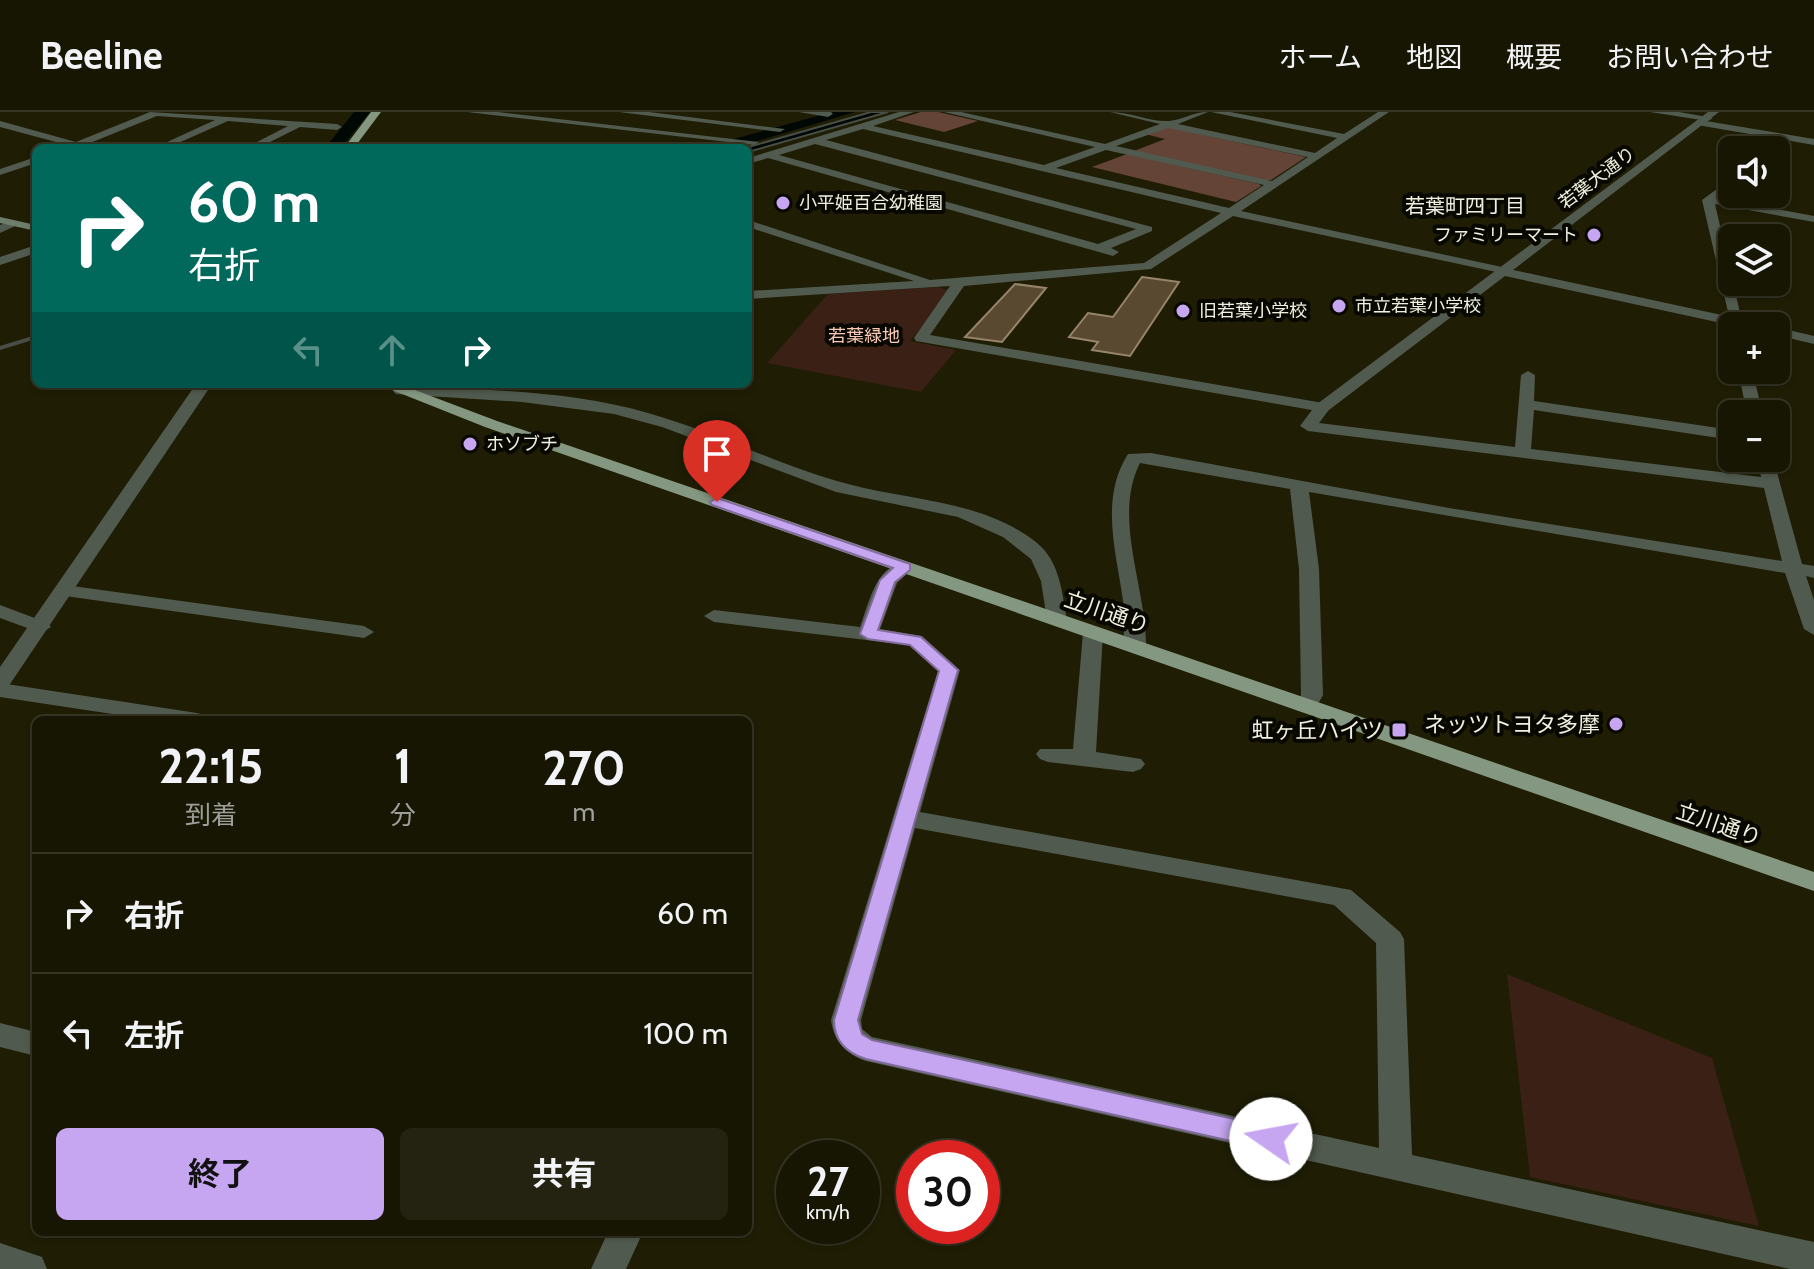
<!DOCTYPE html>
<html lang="ja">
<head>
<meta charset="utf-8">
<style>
	body { margin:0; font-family:Cabin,"Noto Sans JP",sans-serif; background:#242312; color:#f1f3f6; height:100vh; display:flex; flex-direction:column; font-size:30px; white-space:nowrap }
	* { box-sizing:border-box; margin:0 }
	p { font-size:26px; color:#9e9f9a }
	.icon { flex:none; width:44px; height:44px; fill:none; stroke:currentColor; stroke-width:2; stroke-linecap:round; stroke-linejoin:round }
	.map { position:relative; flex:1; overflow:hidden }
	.details { position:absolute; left:32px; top:604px; width:720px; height:520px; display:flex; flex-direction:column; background:#171603; border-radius:12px; box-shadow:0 2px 6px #0004,0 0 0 2px #363525 }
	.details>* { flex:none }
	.hud { position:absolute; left:32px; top:32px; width:720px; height:244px; border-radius:12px; box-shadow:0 2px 6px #0004,0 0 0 2px #363525; background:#00695c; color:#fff; overflow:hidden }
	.buttons { position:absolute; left:1718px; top:24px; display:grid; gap:16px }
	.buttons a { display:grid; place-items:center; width:72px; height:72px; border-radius:12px; background:#171603; box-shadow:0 2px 6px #0004,0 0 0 2px #363525; font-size:40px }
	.speed { position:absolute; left:776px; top:1028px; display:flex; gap:16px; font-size:40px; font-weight:700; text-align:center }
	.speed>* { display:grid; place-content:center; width:104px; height:104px; border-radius:50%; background:#171603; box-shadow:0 2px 6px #0004,0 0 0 2px #363525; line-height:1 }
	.speed small { font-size:20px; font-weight:400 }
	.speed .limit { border:12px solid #d22; background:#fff; color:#111 }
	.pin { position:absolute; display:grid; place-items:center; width:68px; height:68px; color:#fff; margin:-82px -34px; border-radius:50% 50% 50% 0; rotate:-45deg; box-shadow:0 0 8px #0007 }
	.pin .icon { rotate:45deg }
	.me { position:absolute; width:88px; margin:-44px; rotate:282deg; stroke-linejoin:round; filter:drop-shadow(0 0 6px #0008) }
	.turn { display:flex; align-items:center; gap:28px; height:168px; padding:0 24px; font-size:36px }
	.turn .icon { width:104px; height:104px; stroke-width:2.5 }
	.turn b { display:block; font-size:56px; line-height:68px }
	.lanes { display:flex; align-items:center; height:76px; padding:0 24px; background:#0003; justify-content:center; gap:40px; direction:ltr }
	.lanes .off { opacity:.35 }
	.eta { display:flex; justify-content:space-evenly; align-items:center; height:136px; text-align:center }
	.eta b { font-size:48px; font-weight:700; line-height:56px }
	.button { display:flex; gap:16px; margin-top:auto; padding:16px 24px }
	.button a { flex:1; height:92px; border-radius:12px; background:#c6a6f0; color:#111; font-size:32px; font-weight:700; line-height:92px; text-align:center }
	.button a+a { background:#242312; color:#f1f3f6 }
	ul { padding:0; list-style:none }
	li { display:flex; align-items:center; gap:24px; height:120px; padding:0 24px; border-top:2px solid #363525 }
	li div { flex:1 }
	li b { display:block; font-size:30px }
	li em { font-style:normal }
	header { display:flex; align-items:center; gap:48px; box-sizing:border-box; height:112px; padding:0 40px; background:#171603; border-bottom:2px solid #363525 }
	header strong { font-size:38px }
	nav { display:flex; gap:44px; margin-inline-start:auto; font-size:28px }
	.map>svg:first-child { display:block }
</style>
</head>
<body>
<header>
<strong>Beeline</strong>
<nav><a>ホーム</a><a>地図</a><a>概要</a><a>お問い合わせ</a></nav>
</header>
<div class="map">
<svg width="1814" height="1157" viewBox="0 0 1814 1157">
	<rect width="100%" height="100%" fill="#1f1e04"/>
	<path fill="#3a2015" d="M938,175L953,180L910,229L956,238L921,280L767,251L828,182Z
		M1507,862L1712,946L1759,1114L1530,1065Z"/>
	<path fill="#634437" d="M921,0H938L978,9L944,20L895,8Z
		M1163,16H1171L1306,45L1271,68H1264L1134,39L1165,27L1145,22Z
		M1127,42L1259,72L1261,74L1236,90L1092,55Z"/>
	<path fill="#000805" stroke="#484e46" stroke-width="2" d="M871,0H888L748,40V36H745Z"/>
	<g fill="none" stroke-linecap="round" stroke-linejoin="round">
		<path fill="#484e46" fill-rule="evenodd" d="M36,223V227L0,238V234Z"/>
		<path fill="#000805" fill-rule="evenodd" d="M354,0H370L341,36H325Z
			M832,0H855L734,36H709L712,33Z"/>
	</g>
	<path fill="#594930" stroke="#97856a" stroke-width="2" d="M1142,165L1179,170L1130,244L1092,238L1098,230L1069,225L1088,201L1113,205Z
		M1015,172L1046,176L1002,230L965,225Z"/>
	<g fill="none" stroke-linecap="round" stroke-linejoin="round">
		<path fill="#515a4f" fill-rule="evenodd" d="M150,0L337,12L342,15L337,18L300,15L258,36H245L288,14L228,9L167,36H154L215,8L157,4L80,35L64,36L67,33L0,15V9L76,30Z
			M467,0H498L759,30L754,33Z
			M619,0H649L785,17L780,20Z
			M799,0H831L833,2L828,5Z
			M899,0H914L873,14L1044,53L1095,35L944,0H961L1105,32L1160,12L1110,0C1130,0 1150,10 1169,9C1182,8 1193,0 1208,0L1178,12L1315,41L1337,26L1211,0H1230L1344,22L1378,0H1389L1241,99L1502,155L1506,156V162L1233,104L1151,157L964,174L930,223L1329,292L1331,295L1319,311L1515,335L1521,263L1528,259L1535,263L1534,289L1732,318V328L1534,298L1531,337L1761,365L1757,346H1773L1802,452L1814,454V466L1806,464L1814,488V523L1804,517L1785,461L1309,380L1319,457L1323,583L1314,599H1298L1295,594L1301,583L1299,457L1290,377L1140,351C1112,406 1147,477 1146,535L1135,541L1128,539C1121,529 1125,509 1124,496C1118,445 1098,389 1128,342L1151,341L1449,396L1782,449L1764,376L1308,319L1300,314L1312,298L916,229L914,226L950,174L748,187V179L914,169L748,115V108L930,168L1144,151L1221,101L863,17L826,28L1152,115V119L1111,136L1119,140L1113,144L768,46L748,52V46ZM1168,16L1308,45L1272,69L1116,34ZM815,32L1136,117L1098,132L779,43ZM1106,38L1264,73L1229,96L1056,56Z
			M1650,0H1679L1713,6L1708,9Z
			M1700,8L1814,27V33L1697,13Z
			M36,45V51L0,63V57Z
			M1732,66V74L1717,86L1814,104V110L1715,92L1743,214H1732V217L1702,88Z
			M12,109L22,111L0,121V113Z
			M36,133V141L0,153V145Z
			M1738,258H1752L1763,302H1747Z
			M401,274C483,278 568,278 648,301C716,320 779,354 848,372C911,389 983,388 1037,431C1060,450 1062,480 1067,508L1057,514L1047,508L1041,469L1031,447L1003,425L958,405L836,380L662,315L614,302L522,290L396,282L393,279Z
			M904,449L914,455L897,471L880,517L922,524L960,558L920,700L1351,778L1400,820L1404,827L1412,1043L1814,1130V1157H1790L866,949C846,942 834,930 831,908L938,559L909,533L714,510L704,504L714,498L860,515C869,491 875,456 904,449ZM915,716L1334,793L1376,831L1379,1036L872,925L862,917L861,908Z
			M65,473L364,514L374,520L364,526L58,483L55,479Z
			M0,493L48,511L51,515L41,521L0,506Z
			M1093,515L1103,521L1096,640L1141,647L1145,652L1141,657L1133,660L1048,650L1040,647L1036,642L1040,637H1073L1083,521Z
			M0,571L197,601L205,603L208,608H152L0,585Z
			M0,911L36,920V944L0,935Z
			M608,1120H643L626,1157H591Z
			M0,1131L42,1145L47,1157H0Z"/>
		<path fill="#515a4f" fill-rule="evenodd" d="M1708,0H1719L1513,158L1754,210L1761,214H1735L1505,164L1329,298H1317V292Z
			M1776,215L1814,224V232L1776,223Z
			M196,272H212L8,575L0,577V555Z"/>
		<path fill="#6e7d6c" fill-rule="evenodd" d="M0,105L36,113V119L0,111Z"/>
		<path fill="#849881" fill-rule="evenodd" d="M371,0H381L354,36H344Z
			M377,272H399L497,309L1814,760V779L485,315Z"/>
	</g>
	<path fill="#c6a6f0" stroke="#816c9c" stroke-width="2" d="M717,386L910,452V458L895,470L878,518L921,525L958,558L858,908L862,922L872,928L1271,1015L1281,1018L1284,1027L1281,1035L1271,1038L866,947C847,941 834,929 834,908L939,559L910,533L868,527L860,522L880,468L893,456L712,393L710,390Z"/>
	<g fill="#c6a6f0" stroke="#080801" stroke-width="3">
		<circle cx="783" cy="91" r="8"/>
		<circle cx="1594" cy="123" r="8"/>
		<circle cx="1339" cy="194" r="8"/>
		<circle cx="1183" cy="199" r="8"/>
		<circle cx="470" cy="332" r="8"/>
		<circle cx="1616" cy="612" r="8"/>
		<rect x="1391" y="610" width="16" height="16" rx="4"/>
	</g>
	<g text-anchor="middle" stroke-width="8" stroke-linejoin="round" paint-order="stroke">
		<g font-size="18" fill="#eff0df" stroke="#080801">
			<text transform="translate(1597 66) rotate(-37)" y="6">若葉大通り</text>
		</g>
		<g font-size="18" fill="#eff0df" stroke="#080801" text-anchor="start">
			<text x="799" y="97">小平姫百合幼稚園</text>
			<text x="1578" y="129" text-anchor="end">ファミリーマート</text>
			<text x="1355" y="200">市立若葉小学校</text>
			<text x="1199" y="205">旧若葉小学校</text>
			<text x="486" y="338">ホソブチ</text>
		</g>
		<g font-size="18" fill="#fccbb7" stroke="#080801">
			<text x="864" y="230">若葉緑地</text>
		</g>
		<g font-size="20" fill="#eff0df" stroke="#080801">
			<text x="1465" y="101">若葉町四丁目</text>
		</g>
		<g font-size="22" fill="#eff0df" stroke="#080801">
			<text transform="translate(1107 500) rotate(19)" y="8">立川通り</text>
			<text transform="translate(1719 712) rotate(19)" y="8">立川通り</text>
		</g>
		<g font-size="22" fill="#eff0df" stroke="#080801" text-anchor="end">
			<text x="1600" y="620">ネッツトヨタ多摩</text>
			<text x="1383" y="626">虹ヶ丘ハイツ</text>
		</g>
	</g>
</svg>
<div class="buttons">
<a><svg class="icon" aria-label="sound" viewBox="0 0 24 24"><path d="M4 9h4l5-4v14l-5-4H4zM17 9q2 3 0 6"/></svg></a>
<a><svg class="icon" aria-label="layers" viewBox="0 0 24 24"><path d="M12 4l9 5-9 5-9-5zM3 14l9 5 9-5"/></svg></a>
<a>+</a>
<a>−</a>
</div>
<div class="speed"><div>27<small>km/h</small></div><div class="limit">30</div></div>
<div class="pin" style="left:717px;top:390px;background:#d93025"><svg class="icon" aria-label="arrive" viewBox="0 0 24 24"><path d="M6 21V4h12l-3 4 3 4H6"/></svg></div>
<svg class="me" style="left:1271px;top:1027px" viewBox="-20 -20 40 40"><circle r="19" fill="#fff"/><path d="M0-13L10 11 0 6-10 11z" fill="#c6a6f0"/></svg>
<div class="hud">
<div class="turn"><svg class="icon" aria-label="right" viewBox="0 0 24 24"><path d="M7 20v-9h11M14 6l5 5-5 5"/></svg><div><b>60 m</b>右折</div></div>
<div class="lanes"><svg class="icon off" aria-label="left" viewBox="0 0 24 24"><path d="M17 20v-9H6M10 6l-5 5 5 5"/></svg><svg class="icon off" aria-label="ahead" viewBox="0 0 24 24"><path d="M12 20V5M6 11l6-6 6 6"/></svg><svg class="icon" aria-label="right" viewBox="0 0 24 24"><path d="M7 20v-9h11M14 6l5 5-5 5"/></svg></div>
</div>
<section class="details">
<div class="eta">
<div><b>22:15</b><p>到着</p></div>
<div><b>1</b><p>分</p></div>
<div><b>270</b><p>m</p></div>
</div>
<ul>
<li><svg class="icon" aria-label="right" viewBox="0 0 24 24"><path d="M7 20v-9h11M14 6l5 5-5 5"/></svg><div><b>右折</b></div><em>60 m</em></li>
<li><svg class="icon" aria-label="left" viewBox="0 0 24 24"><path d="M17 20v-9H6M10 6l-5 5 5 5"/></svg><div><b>左折</b></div><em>100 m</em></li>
</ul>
<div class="button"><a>終了</a><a>共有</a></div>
</section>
</div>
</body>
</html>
